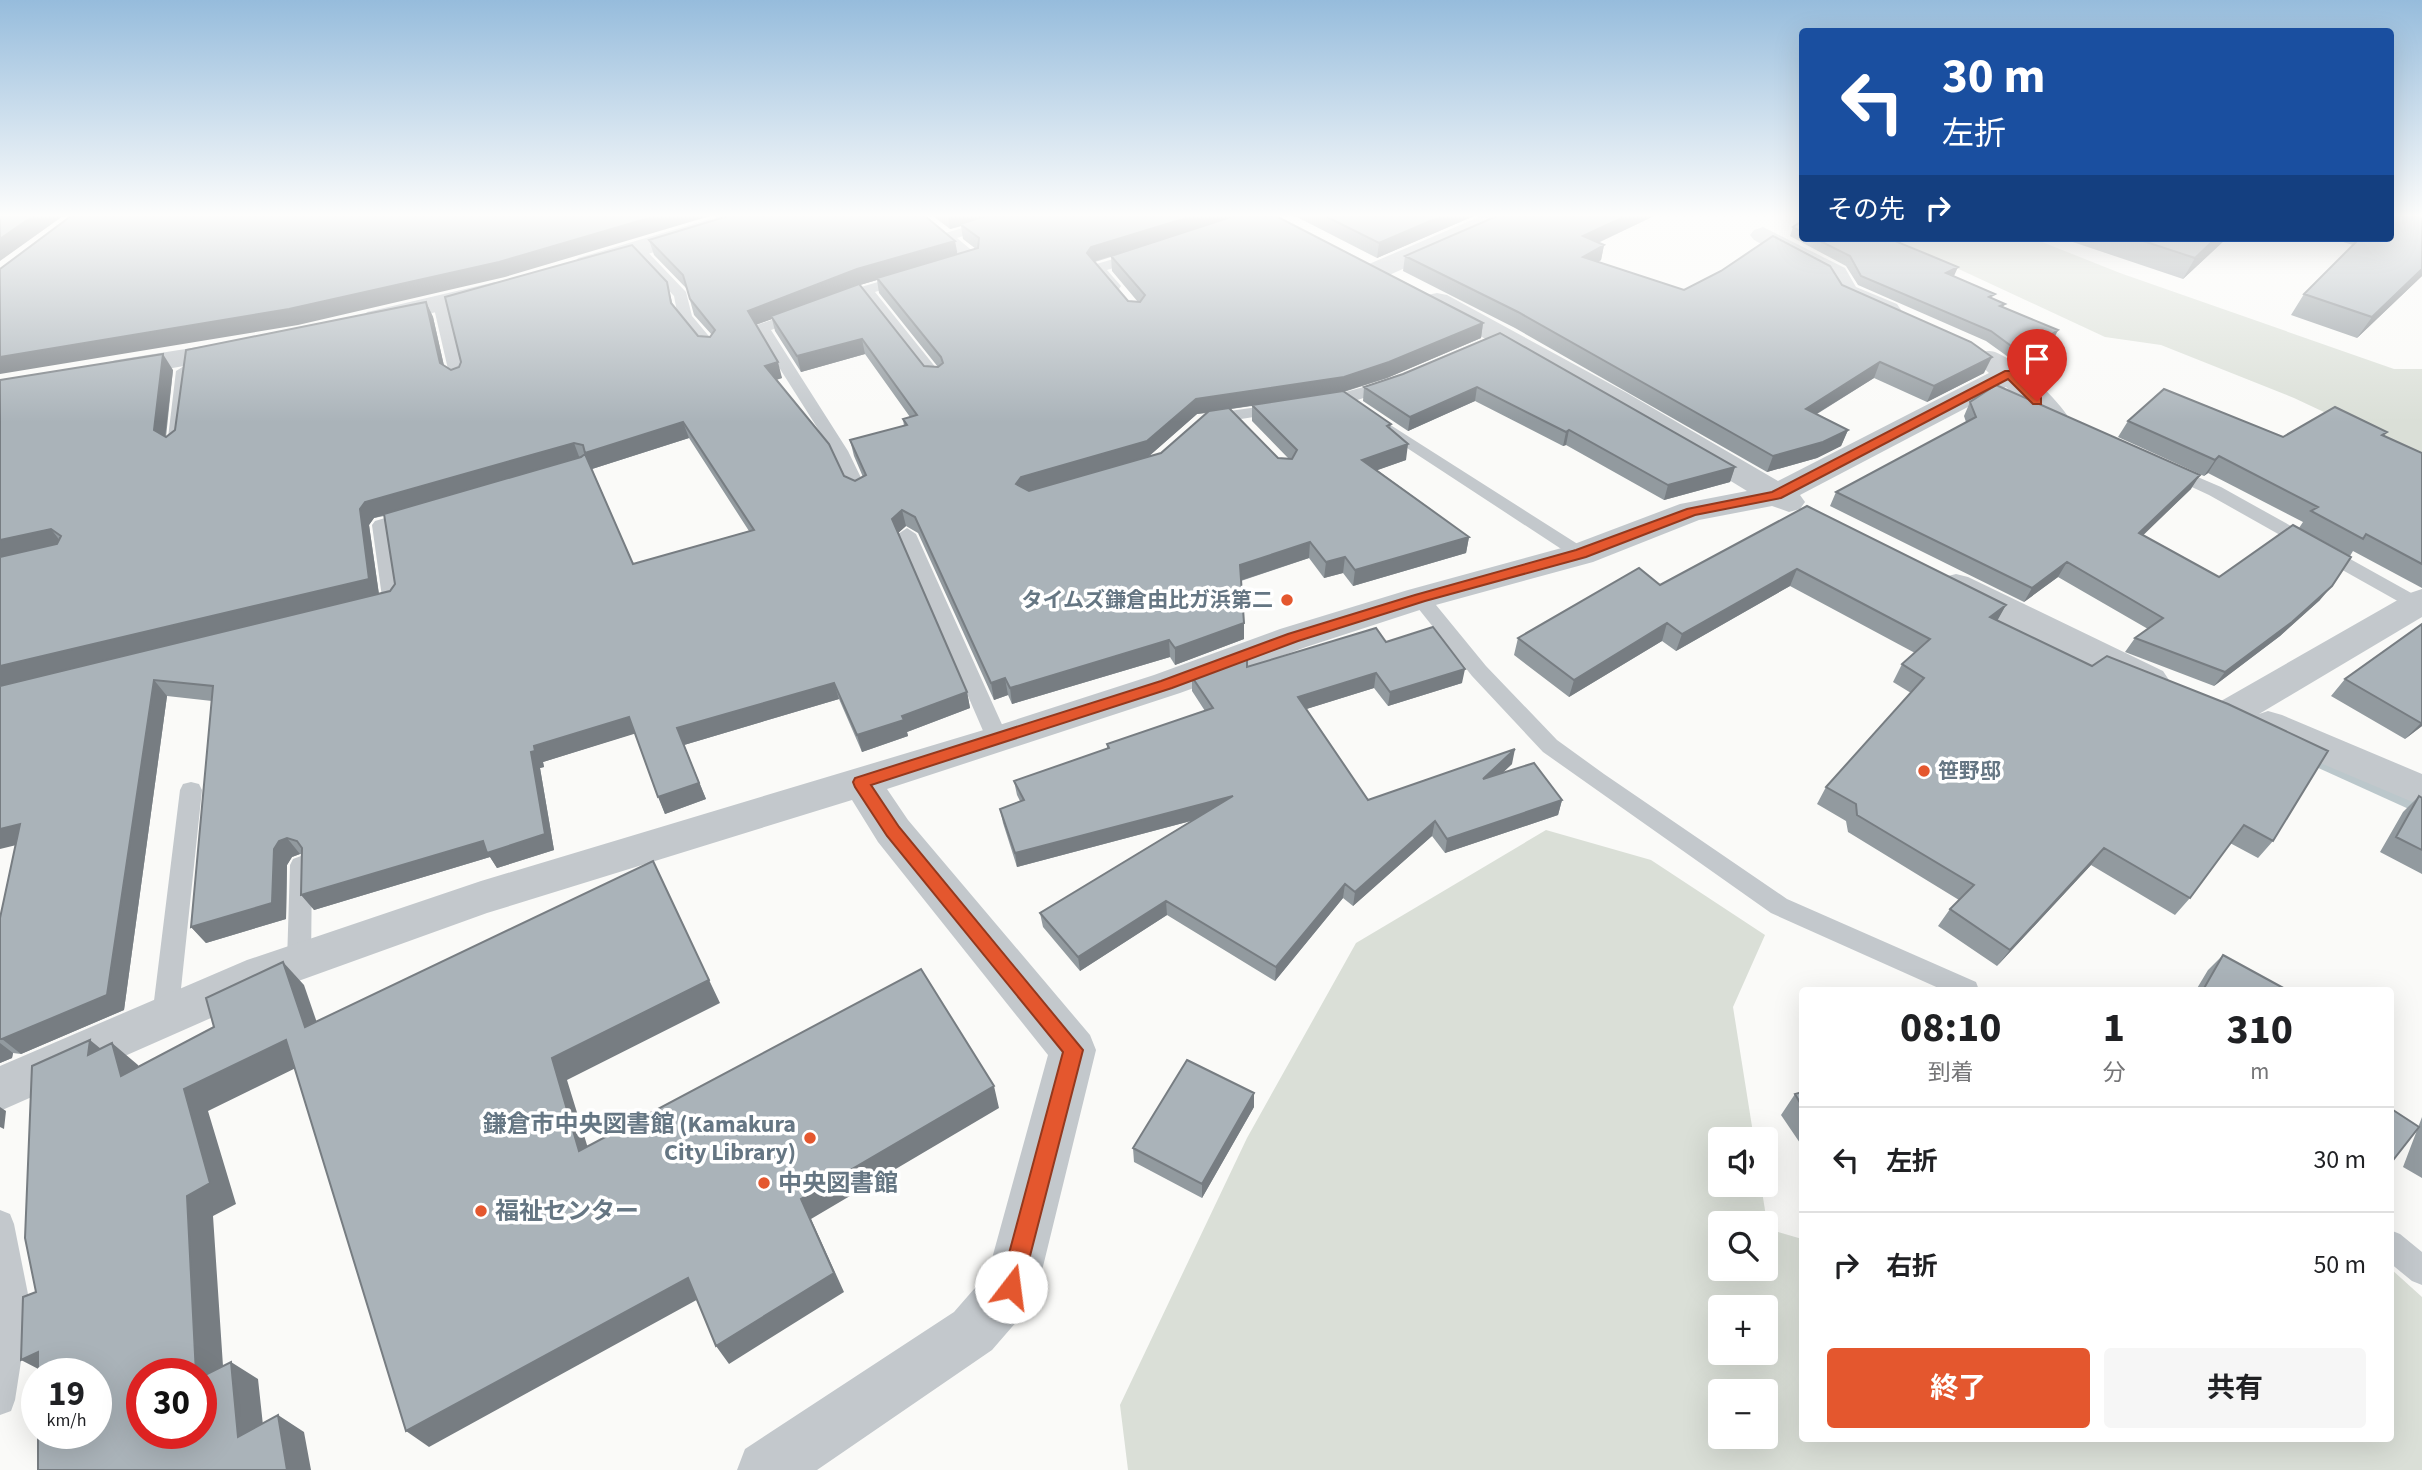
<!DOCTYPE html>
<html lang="ja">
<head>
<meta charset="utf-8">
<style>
	body { margin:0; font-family:"Source Sans 3","Noto Sans JP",sans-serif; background:#f6f6f6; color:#202124; height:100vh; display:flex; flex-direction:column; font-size:26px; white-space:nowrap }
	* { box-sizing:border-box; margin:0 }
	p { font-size:23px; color:#757577 }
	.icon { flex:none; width:38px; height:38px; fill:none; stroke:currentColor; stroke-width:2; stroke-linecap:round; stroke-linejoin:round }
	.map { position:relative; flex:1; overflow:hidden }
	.panel { position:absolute; left:1799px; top:987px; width:595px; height:455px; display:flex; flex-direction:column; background:#fff; border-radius:7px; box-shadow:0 7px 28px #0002 }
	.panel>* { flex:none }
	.banner { position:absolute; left:1799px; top:28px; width:595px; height:214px; border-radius:7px; box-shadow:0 7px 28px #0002; background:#1a4fa0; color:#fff; overflow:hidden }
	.buttons { position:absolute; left:1708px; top:1127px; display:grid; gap:14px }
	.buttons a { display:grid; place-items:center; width:70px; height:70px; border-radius:7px; background:#fff; box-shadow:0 7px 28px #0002; font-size:35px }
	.speed { position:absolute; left:21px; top:1358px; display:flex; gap:14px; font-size:35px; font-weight:700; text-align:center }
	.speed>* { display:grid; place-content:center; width:91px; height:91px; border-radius:50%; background:#fff; box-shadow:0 7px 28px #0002; line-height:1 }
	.speed small { font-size:18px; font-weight:400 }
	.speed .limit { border:10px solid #d22; background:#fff; color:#111 }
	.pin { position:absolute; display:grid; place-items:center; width:60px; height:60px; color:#fff; margin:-72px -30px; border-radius:50% 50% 50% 0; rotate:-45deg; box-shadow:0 0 7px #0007 }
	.pin .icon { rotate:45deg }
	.me { position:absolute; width:77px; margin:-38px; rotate:15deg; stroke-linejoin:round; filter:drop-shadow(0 0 5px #0008) }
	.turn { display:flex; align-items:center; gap:24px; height:147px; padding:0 28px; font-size:32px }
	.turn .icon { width:91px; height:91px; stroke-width:2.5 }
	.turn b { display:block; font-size:49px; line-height:60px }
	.then { display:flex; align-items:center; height:66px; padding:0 28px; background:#0003; gap:14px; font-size:26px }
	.eta { display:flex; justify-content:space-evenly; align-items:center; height:119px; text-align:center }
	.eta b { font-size:42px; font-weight:700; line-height:49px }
	.cta { display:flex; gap:14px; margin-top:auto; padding:14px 28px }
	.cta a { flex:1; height:80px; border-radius:7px; background:#e4572e; color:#fff; font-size:28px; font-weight:700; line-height:80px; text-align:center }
	.cta a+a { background:#f6f6f6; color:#202124 }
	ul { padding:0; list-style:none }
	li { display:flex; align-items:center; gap:21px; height:105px; padding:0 28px; border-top:2px solid #e0e0e0 }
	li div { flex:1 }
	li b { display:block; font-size:26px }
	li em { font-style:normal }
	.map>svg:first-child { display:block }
</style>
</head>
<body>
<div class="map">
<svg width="2422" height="1470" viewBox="0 0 2422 1470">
	<rect width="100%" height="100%" fill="#fafaf8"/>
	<path fill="#dadfd7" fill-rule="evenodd" d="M1892,238H2032L2120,273L2394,369H2422V458L2294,398L2161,345L2105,337Z
		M1546,830L1651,860L1765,935L1733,1007L1754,1139H1720V1185H1761L1768,1229L1802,1239V1438H2390L2391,1269L2422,1297V1470H1128L1120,1405L1247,1138L1356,943ZM1720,1223H1766V1269H1720ZM1720,1307H1766V1353H1720ZM1720,1391H1766V1437H1720Z"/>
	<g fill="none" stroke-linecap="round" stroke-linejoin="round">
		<path fill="#bbc7cb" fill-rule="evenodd" d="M2319,757L2422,803V815L2314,766L2312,762L2314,758Z"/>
		<path fill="#c3c8cc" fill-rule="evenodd" d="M1003,216H1025L957,238L981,258L961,266H951V260L963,257L942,240V234Z
			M637,245L642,246L686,292L692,316L718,347L715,350H705L678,317L674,296L630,249Z
			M1137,252L1142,253V259L1107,270L1121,286L1119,289H1109L1091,268L1093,265Z
			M905,274L910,275L912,278L910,281L875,292L941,374L943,377L941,380H929L859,290L861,287Z
			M440,300L447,304L466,378L464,381L458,383L450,378L433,304Z
			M798,311L805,315L803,318L771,330L848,451L867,490L864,494H852L849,490L832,451L754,328L757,325Z
			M184,366L192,371L183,446L175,451L167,446L176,371Z
			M1389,380L1397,385L1395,388L1351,402L1326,407L1318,402L1320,399Z
			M1280,404L1286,406L1288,409L1286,412L1208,424L1200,419L1208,414Z
			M1381,419L1587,550L1590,554L1587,558H1575L1375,427L1373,424Z
			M2172,466L2221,487L2422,599V609L2410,608L2209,495L2166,475L2163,471L2166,467Z
			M412,510L418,512L421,516L418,520L390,528L402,601L399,605C389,608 379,612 369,609L366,605L369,601L382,597L372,525L375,521Z
			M907,528L916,534L1009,740L1005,745L998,748L991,745L987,740L898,534Z
			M1420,592L1427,594L1486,666L1557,740L1604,774L1787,899L1976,982L1979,990H1943L1771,913L1543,752L1472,676L1410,598L1413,594Z
			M191,782L199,784L202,790L178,1017L174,1025L165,1028L156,1025L152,1017L180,790L183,784Z
			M301,856L309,859L312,865L311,962L308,969L299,972L290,969L287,962L290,865L293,859Z
			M0,1210L10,1214L14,1224L30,1304L15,1400L11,1411L0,1415Z
			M2390,1230L2400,1234L2422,1252V1285L2412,1281L2390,1263Z"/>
		<path fill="#c3c8cc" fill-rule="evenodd" d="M720,216H758L755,221L596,270L587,272L578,270L574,264L578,258Z
			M1481,216H1514L1511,221L1387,276L1378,278L1369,276L1365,270L1369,264Z
			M1763,227L1845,268L1856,287L1897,304L1901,310L1897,316L1887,318L1877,316L1837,298L1826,279L1754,240L1750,235L1754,230Z
			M495,282L504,284L508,290L504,296L377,326L367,324L363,318L367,312Z
			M1437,293L1447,295L1627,393L1778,481L1989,373L1974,359L1978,353C1984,351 1988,350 1995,352C2015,359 2055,397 2067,415L2063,421C2038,428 2023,403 2006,387L1800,495L1805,502L1800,509L1789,512L1772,506L1699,520L1593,562L1432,606L1306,647L1180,693L887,789L908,820L1090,1035L1096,1050L1038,1287L1030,1306L992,1350L817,1470H737L745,1449L954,1312L988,1273L1048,1055L878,842L852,800L487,913L279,988L0,1111V1066L247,960L481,881L987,729L1154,675L1280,629L1408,590L1569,546L1680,504L1747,491L1607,405L1427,307L1424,301L1427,295Z
			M236,341L246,343L250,349L246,355L116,378L106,375L102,369L106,363L116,360Z
			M1956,574L1968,577L2163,671L2169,680L2163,689L2150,693L2114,680L1944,593L1939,585L1944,577Z
			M2422,589V617L2259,714L2268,711L2282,715L2422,774V806L2254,735L2249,725L2253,717L2234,725L2221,721L2215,711L2221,701L2410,593Z"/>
	</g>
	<path fill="#929a9f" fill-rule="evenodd" d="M933,216H1276L1483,323L1481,338L1387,378L1344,392L1391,424L1390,429L1406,460L1377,470L1469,537L1466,553L1353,586L1343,573L1324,578L1309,558L1241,581L1244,623V639L1175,665L1170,657L1012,704L1008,695L994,700L918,533L906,526L898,533L967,692L970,708L907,732L908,736L862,752L839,699L684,745L706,799L665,814L635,733L543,762L544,767L540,768L554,850L497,868L490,857L314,910L302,854H300L292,857L287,865L286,919L206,943L191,927L212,701L167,696L124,1010L21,1054L13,1053L12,1058L0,1063V918L16,845L0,380L173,370L166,437L426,302L433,317L444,366L451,370L667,282L673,306L698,336L710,337L712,335L694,315L687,289L654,255L649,240L957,254L976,249L963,239L961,226L950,229ZM1111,257L1112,271L1138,302L1128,301L1095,262ZM877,280L879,293L938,367L924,366L860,285ZM772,319L775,331L801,372L865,354L910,417L903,419L904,426L850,440L854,456L863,477L855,481L844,476L776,380L782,378L756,325ZM1252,406V421L1288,458H1278L1231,409ZM1207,413L1161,453L1080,477L1148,457L1197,414ZM689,438L749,531L633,564L592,469ZM384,516L395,584L390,591L379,594L369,525L374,518Z
		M1295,216H1474L1377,258Z
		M1497,216H1654L1598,243L1604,245L1601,260L1598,262L1684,290L1842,285L1984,373L1927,402L1874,378L1817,414L1848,430L1841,446L1817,458L1767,472L1515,328L1403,271L1405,256Z
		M2422,216V276L2357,338L2291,315L2304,294L2353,245L2330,238H2390Z
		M1802,221V238H1888L1993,299L2005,304L2003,307L2058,330L2053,340L2018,364L1986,341L1858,285L1846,266L1790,236L1793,227Z
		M2061,238H2227L2183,279Z
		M1500,333L1735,467L1730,482L1664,500L1566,445L1563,446L1475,401L1408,431L1363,401L1364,387L1403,374Z
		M1970,402L2191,489L2142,535L2219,577L2320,600L2280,636L2214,686L2125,652L2135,638L2148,629L2058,577L2024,602L1830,506L1836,492L1966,422L1964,416Z
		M2128,421L2283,437L2387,432L2384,436L2422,453V588L2353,551L2350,556L2299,528L2303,522L2208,473L2204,476L2118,437Z
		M1807,506L2006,605L1997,620L2273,841L2258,858L2230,843L2190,898L2175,915L2091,865L1997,966L1938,926L1950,909L1959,900L1848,832L1846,821L1817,804L1826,787L1911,693L1893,682L1902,664L1915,653L1790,586L1676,651L1662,641L1569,697L1514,655L1518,638L1660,585Z
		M2422,624V726L2405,739L2331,696L2345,679Z
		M1386,642L1462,683L1388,706L1374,688L1306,709L1368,800L1512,764L1501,774L1562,800L1558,815L1445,853L1432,836L1353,906L1343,898L1275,981L1167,915L1080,971L1043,927L1040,913L1191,821L1017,867L1003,823L1000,809L1020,801L1017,795L1014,781L1107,749V744L1205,711L1192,691V677Z
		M2419,796L2422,798V874L2380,852L2403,812Z
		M2223,955L2287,990H2196L2208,970Z
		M1802,1092V1146L1781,1115L1795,1094Z
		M1254,1093V1107L1202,1198L1134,1162L1133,1148Z
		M2422,1117V1178L2403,1167Z"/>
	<path fill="#777d82" d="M33,216H63L0,261V239Z
		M656,216H710L505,277L298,325L0,374V357Z
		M948,216H993L960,224L961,226L950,229Z
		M1193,216H1240L1092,262L1087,253L1091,247Z
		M1442,216H1474L1377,258L1379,243Z
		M1626,216H1654L1580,251L1583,236Z
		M2216,238H2227L2183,279L2195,258Z
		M955,241L958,256L860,285L771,316L772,319L752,326L748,311L857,269Z
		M1604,245L1601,260L1580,272L1583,257Z
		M1958,267L1954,276L1946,273Z
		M2422,269V276L2357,338L2372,317Z
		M426,302L433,317L447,379L440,363Z
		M1483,323L1481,338L1387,378L1342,392L1197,414L1148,457L1023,493L1016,484L1021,477L1196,399Z
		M2058,330L2053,340L2018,364L2022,354Z
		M862,339L865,354L801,372L797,356Z
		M163,354L173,370L164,446L154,430Z
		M1992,357L1984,373L1927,402L1934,386Z
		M778,362L782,378L769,382L765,366Z
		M1880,362L1874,378L1800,424L1806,409Z
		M1477,387L1475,401L1408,431L1410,417Z
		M683,422L689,438L592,469L585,453Z
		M1569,430L1566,445L1563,446L1566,432Z
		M1848,430L1841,446L1817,458L1767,472L1773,456Z
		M574,443L580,459L374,518L369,525L379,595L0,686V666L360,509L365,502Z
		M1408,444L1406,460L1361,476L1362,460Z
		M2219,456L2208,473L2204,476L2215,460Z
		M1735,467L1730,482L1664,500L1668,485Z
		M2200,475L2191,489L2130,548L2139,533Z
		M902,510L906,526L896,535L892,519Z
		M51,529L64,546L0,559V540Z
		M1469,537L1466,553L1353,586L1355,570Z
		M1310,542L1309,558L1239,581L1240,565Z
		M1345,557L1343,573L1324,578L1326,562Z
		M2067,562L2058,577L2024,602L2032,588Z
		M1797,569L1790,586L1676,651L1682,634Z
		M2332,586L2320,600L2280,636L2214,686L2225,672Z
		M2006,605L1996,623L1990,617Z
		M1244,623V639L1175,665V648Z
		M1667,623L1662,641L1569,697L1574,680Z
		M1169,640L1170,657L1012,704L1010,688Z
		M1465,669L1462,683L1388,706L1390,692Z
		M1376,673L1374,688L1297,712L1298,697Z
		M1005,678L1008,695L994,700L991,683Z
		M154,680L167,696L124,1010L21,1054L2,1039Z
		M834,683L839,699L684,745L706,799L665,814L658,797L677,728Z
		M967,692L970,708L907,732L908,736L862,752L857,735L902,716Z
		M629,717L637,733L543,762L544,767L540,768L554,850L497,868L490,857L314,910L301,895L534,746Z
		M2422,722V726L2405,739Z
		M1515,749L1512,764L1480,794L1483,779Z
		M1233,796L1232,810L1017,867L1015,853Z
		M1562,800L1558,815L1445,853L1447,839Z
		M1435,821L1432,836L1353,906L1355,892Z
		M20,824L37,840L0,849V829Z
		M287,838L300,854L292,857L287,865L286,919L206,943L191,927L274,849L279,841Z
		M2104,848L2091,865L1997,966L2010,950Z
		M1345,884L1343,898L1275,981L1276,967Z
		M664,885L720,1003L567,1080L595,1171L579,1151L552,1058Z
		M1166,901L1167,915L1080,971L1078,957Z
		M283,962L304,985L326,1049L305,1027Z
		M90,1040L117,1062L88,1055Z
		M286,1040L308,1062L208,1111L236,1204L213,1216L225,1396L201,1382V1374H196L187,1196L184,1089Z
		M0,1043L13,1053L12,1058L0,1063Z
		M112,1043L138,1065L147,1098L121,1076Z
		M994,1086L999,1108L811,1219L844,1292L729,1364L716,1346L801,1199Z
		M1254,1093V1107L1202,1198V1184Z
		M0,1107L6,1111L4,1129L0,1127Z
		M688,1278L702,1297L429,1447L406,1431Z
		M38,1352L48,1374L21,1360Z
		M231,1362L258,1379L266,1453L238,1437Z
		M278,1415L304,1432L311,1470H287Z"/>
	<path fill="#aab3b9" stroke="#777d82" stroke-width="2" d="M0,216H33L0,239Z
		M71,216H656L499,262L289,309L0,357V269Z
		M728,216H925L955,241L857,269L748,311L778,362L765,366L829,444L844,476L855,481L866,475L850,440L907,425L903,419L917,415L862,339L797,356L771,316L859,284L924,366L938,367L943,363L941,357L877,278L978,248L979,238L960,224L986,216H1193L1091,247L1087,253L1128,301L1140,302L1145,295L1111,256L1234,216H1276L1483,323L1389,362L1344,377L1196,399L1147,441L1021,477L1016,484L1029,491L1161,453L1209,411L1229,408L1278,458L1292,459L1297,450L1252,405L1343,391L1391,424L1387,426L1408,444L1362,460L1469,537L1355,570L1345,557L1326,562L1310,542L1240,565L1244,623L1175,648L1169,640L1010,688L1005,678L991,683L915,517L902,510L892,519L967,692L902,716L904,720L857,735L834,683L677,728L699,783L658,797L629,717L534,746L535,751L531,752L545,834L487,853L483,841L301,895L302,848L297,841L287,838L279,841L274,849L272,903L191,927L213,686L154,680L107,995L2,1039H0V918L20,824L0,829V686L390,591L395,584L384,514L581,457L585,454L633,564L754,530L683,422L585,453L583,445L574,443L365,502L360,509L369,579L0,666V557L57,544L61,536L51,529L0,540V380L163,354L154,430L166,437L175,430L186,350L426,302L440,363L451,370L459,367L461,362L445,297L632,245L667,282L671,303L698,336L710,337L715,330L690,299L683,275L649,240Z
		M1325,216H1442L1379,243Z
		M1497,216H1626L1583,236L1604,245L1583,257L1684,290L1721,271L1773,236L1830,266L1842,285L1971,342L1992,357L1934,386L1880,362L1806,409L1848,430L1823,442L1773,456L1518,312L1405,256Z
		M2390,216H2422V269L2372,317L2304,294L2360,238H2390Z
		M1802,221V232L1793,227Z
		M1814,238H1888L1958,267L1946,273L1995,294L1989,297L2005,304L2000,306L2058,330L2022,354L1991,331L1861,276L1850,256Z
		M2134,238H2216L2195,258Z
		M1500,333L1735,467L1668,485L1569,430L1566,432L1477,387L1410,417L1364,387L1403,374Z
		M1996,385L2200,475L2139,533L2219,577L2293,525L2351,557L2332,586L2292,622L2225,672L2135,638L2163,618L2067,562L2032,588L1836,492L1976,417L1970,402Z
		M2164,389L2283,437L2335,407L2387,432L2382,435L2422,453V564L2366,534L2363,539L2311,511L2318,507L2219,456L2215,460L2128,421Z
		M1807,506L2006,605L1990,617L2092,666L2107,656L2228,704L2328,751L2273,841L2244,825L2190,898L2104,848L2010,950L1950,909L1974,885L1857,815L1856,804L1826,787L1924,678L1902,664L1930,639L1797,569L1682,634L1667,623L1574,680L1518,638L1639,568L1660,585Z
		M2422,624V722L2421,723L2345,679Z
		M1433,627L1465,669L1390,692L1376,673L1298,697L1368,800L1515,749L1483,779L1534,763L1562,800L1447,839L1435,821L1355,892L1345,884L1276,967L1166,901L1078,957L1040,913L1233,796L1015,853L1000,809L1024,800L1014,781L1109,748L1107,744L1213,708L1192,677L1247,657V667L1376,628L1386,642Z
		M2419,796L2422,798V850L2396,837Z
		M653,861L709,980L552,1058L579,1151L921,969L994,1086L801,1199L834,1273L716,1346L688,1278L406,1431L286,1040L184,1089L210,1183L187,1196L196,1374H142V1433H201V1377L231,1362L238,1437L278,1415L287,1470H38V1433H96V1374H38V1352L21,1360L23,1297L36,1292L25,1238L32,1066L90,1040L88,1055L112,1043L121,1076L214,1027L206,998L283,962L305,1027Z
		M2223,955L2287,990H2203Z
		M1187,1060L1254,1093L1202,1184L1133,1148Z
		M1802,1092V1106L1795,1094Z
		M2390,1108L2419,1127L2390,1164Z"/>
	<linearGradient id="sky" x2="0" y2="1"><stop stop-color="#96bcdc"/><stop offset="0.51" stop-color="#fdfdfc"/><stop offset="1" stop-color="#fdfdfc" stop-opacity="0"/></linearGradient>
	<rect width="2422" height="422" fill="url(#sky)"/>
	<path fill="#e4572e" stroke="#94391e" stroke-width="2" d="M2005,371H2013L2041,398V404H2033L2008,379L1781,498L1695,515L1586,557L1425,601L1298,641L1172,688L871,785L899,827L1083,1050L1022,1287L1018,1295L1011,1298L1003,1295L1000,1287L1063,1052L887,836L855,787L853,782L855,778L1161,681L1288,634L1415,595L1576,550L1687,509L1772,492Z"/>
	<g fill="#e4572e" stroke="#fff" stroke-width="2.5">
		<circle cx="1287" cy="600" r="7"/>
		<circle cx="1924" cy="771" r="7"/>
		<circle cx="810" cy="1138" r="7"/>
		<circle cx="764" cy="1183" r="7"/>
		<circle cx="481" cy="1211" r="7"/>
	</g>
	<g text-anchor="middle" stroke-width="7" stroke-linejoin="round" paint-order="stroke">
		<g font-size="21" font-weight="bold" fill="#657683" stroke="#fff" text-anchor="end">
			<text x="1273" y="607">タイムズ鎌倉由比ガ浜第二</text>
			<text x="1938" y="778" text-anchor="start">笹野邸</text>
		</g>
		<g font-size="24" font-weight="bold" fill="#657683" stroke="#fff" text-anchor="start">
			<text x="796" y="1132" text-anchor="end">鎌倉市中央図書館 (Kamakura<tspan x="796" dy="28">City Library)</tspan></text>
			<text x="778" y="1191">中央図書館</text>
			<text x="495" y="1219">福祉センター</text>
		</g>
	</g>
</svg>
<div class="buttons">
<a><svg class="icon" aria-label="sound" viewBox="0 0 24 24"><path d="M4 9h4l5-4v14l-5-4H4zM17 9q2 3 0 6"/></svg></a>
<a><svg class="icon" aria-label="search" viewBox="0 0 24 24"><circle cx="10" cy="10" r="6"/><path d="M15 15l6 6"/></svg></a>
<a>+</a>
<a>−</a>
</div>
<div class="speed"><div>19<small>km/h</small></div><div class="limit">30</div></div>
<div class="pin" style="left:2037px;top:401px;background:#d93025"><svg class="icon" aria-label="arrive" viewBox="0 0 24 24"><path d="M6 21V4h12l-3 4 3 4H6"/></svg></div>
<svg class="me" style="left:1011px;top:1287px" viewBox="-20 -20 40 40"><circle r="19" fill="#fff"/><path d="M0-13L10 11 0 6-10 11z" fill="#e4572e"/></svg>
<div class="banner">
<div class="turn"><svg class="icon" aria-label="left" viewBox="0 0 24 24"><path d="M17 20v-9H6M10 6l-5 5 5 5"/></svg><div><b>30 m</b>左折</div></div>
<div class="then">その先<svg class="icon" aria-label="right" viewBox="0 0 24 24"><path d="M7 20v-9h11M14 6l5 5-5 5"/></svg></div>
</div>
<section class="panel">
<div class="eta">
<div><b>08:10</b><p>到着</p></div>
<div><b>1</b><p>分</p></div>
<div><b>310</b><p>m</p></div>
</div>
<ul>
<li><svg class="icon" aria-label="left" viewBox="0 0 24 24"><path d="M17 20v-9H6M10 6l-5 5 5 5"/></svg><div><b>左折</b></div><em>30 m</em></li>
<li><svg class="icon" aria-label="right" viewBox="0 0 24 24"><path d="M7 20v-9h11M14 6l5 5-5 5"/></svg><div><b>右折</b></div><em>50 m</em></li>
</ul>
<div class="cta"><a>終了</a><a>共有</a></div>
</section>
</div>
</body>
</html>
